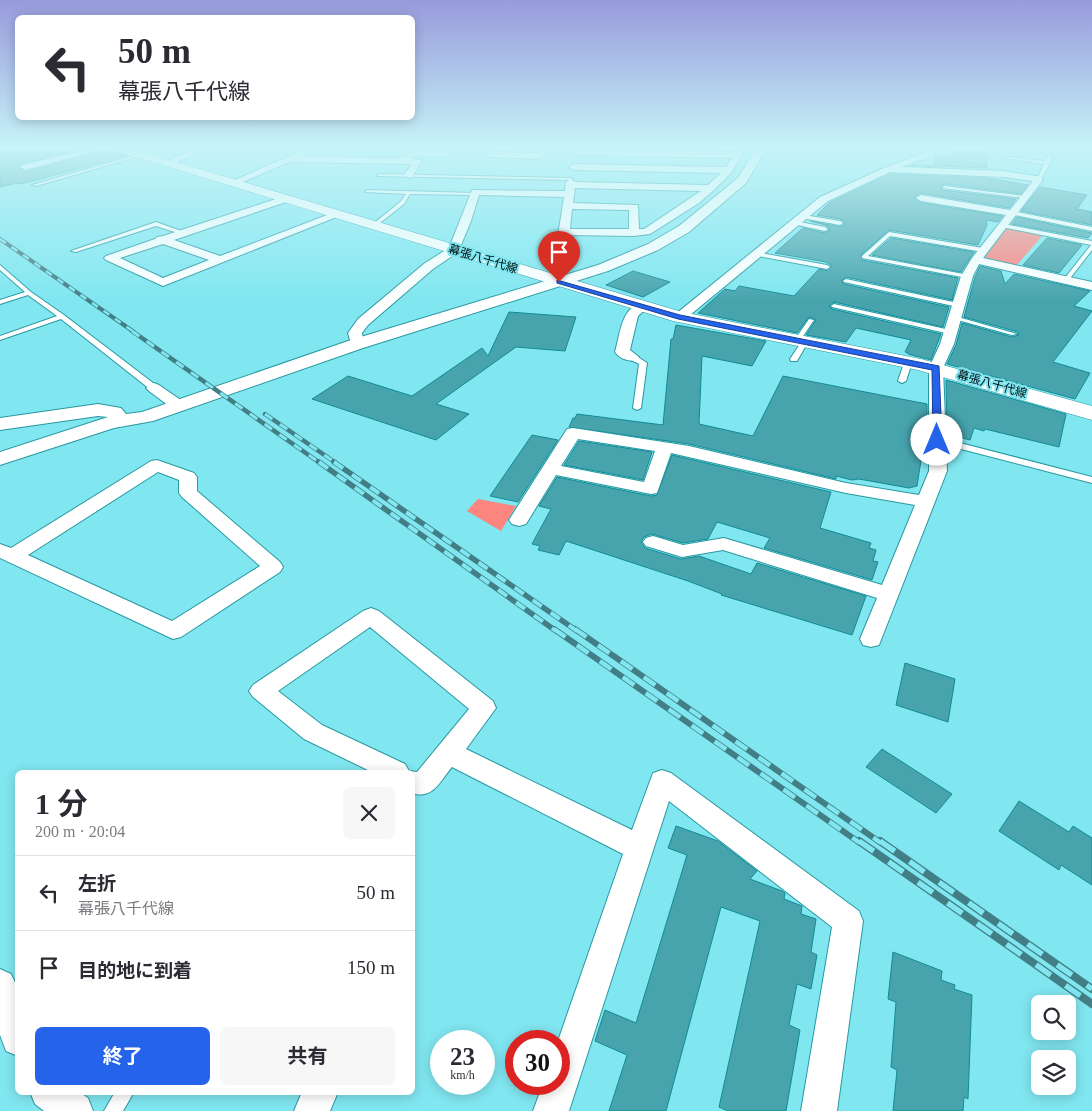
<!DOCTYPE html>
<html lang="ja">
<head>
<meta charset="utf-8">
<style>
	body { margin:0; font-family:"Times New Roman","Noto Sans JP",serif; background:#f7f7f7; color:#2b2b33; height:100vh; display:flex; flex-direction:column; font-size:19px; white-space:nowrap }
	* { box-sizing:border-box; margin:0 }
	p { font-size:16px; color:#7c7c81 }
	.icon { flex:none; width:28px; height:28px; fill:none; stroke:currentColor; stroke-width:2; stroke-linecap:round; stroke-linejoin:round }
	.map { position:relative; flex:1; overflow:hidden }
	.sheet { position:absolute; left:15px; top:770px; width:400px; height:325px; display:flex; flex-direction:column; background:#fff; border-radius:8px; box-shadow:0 2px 12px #0003 }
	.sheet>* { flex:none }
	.hud { position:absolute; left:15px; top:15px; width:400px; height:105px; border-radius:8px; box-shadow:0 2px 12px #0003; background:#fff; color:#2b2b33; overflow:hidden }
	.tools { position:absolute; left:1031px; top:995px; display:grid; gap:10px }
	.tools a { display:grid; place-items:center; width:45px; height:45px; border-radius:8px; background:#fff; box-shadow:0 2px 12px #0003; font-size:25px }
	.speed { position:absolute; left:430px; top:1030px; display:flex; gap:10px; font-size:25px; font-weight:700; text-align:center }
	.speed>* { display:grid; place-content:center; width:65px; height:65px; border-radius:50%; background:#fff; box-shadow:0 2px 12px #0003; line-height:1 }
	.speed small { font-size:12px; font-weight:400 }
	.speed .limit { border:8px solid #d22; background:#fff; color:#111 }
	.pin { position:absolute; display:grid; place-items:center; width:42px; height:42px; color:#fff; margin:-51px -21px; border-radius:50% 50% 50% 0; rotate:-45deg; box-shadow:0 0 5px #0007 }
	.pin .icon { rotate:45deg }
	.me { position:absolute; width:55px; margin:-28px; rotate:0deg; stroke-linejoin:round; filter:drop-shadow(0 0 4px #0008) }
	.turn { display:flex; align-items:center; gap:18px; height:105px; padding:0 20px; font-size:22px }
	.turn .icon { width:65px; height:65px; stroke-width:2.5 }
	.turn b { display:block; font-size:35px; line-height:42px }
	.round { display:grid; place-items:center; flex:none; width:52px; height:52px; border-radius:8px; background:#f7f7f7 }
	.headline { display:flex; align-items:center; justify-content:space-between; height:85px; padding:0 20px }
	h1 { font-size:30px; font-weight:700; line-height:38px }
	.button { display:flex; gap:10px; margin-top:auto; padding:10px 20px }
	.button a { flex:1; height:58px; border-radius:8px; background:#2563eb; color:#fff; font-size:20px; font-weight:700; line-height:58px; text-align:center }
	.button a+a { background:#f7f7f7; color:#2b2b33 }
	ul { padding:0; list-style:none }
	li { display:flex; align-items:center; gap:15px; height:75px; padding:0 20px; border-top:1px solid #e1e1e2 }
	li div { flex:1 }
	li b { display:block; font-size:19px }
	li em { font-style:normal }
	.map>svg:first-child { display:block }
</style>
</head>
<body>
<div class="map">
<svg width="1092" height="1111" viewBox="0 0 1092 1111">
	<rect width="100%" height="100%" fill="#80e6f0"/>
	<path fill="#fd8580" d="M1007,228L1043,235L1016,266L993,261L985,257Z
		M478,499L516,506L501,531L467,511Z"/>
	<path fill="#47a4ad" stroke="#118b95" d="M0,146H95L22,163L18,167L25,172L107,150L126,156L21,184L17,183L0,187Z
		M954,149L988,152L986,168L911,165L934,166L935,156H952Z
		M890,174L988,178L1028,185L1021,194L944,184L940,188L942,190L1016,199L1009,208L921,193L914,197L921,203L1003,216L998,222L986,220L987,225L978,245L889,230L861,255L862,260L958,278L952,300L846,277L841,281L844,284L949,307L943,327L834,302L829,306L832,309L941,334L931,360L908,354V353L905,352L911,340L856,328L846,342L806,335L816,320L809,317L797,333L698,313L725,289L735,291L739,286L794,296L819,269L828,271L832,266L826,262L775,253L803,228L825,233L830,230L826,225L810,221L840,227L844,225L845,222L840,219L817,215L829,203Z
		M1040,187L1087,195L1077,209L1092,212V225L1021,211Z
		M1017,217L1092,233L1088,238L1012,224Z
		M891,238L974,252L961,272L872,255Z
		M1047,238L1082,245L1059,273L1023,265Z
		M980,266L1001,271L1005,284L1014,274L1090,291L1074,306L1092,311L1053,362L1090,373L1075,399L947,364L956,345L962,323L1012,337L1019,335L1018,332L964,317L975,277Z
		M633,271L670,282L643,297L606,285Z
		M509,312L576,317L565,351L516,347L436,404L469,414L436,440L312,399L348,376L412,396L482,348L488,356Z
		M676,325L766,341L752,366L702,356L699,424L753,436L783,376L927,404V429L924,428L925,454H922L917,486L909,488L859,479L852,480L836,476V479L689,444L569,427L573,418H575L577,414L663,425L671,339H673Z
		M946,380L1066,414L1059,447L985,429L984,431L974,428L970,440L947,434Z
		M532,435L558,440L518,502L490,496Z
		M579,441L652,452L643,480L564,465Z
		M672,455L831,492L820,528L871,543L869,548L876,550L873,561L878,562L872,580L764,548L770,538L717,522L708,539L683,543L652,534L644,537L641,542L645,548L681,559L699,556L751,574L757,563L866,596L852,635L721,595L722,594L688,581L566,541L559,555L538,550L540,546L532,544L551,509L539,506L557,477L651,496L657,495Z
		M905,663L955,679L948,722L896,705Z
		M882,749L952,794L936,813L866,767Z
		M1019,801L1069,832L1073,826L1092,838V885L1061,865L1059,870L999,831Z
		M676,826L718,841L757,871L750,879L782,891L785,893L784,899L802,906L801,914L816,919L811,952L817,955L811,989L797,984L789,1025L800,1030L786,1111H728L719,1107L760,921L721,907L666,1111H609L627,1055L595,1041L605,1010L636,1023L687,855L668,848Z
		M893,952L942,971L941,980L955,985L954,989L972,995L968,1099L964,1097L963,1111H893L897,1070L891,1067L896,1002L888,999Z"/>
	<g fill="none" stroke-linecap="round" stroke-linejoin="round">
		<defs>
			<path id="service" d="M148,146H153L135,153L131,152Z
				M1034,146H1038L1052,156L1050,163L1041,180L1037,179L1044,164L998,157L1000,156L1045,161L1048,156Z
				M139,154L143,155L36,186L32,185Z
				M379,174L571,178L573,179L571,180L377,176Z
				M944,186L1024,196L1026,197L1024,198L942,188Z
				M367,190L474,193L476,194L474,195L410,194L404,204L375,227L373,226V224L400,202L406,194L365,192Z
				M1012,211L1092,227V231L1010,214V212Z
				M804,215L840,221L843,223L840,225L802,218L801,217Z
				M795,221L825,227L828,229L825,231L793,224V222Z
				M156,222L184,232L181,234L156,226L76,252L71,251Z
				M1004,224L1092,241V250L1068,281H1064V279L1091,245L1002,227V225Z
				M889,232L983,248L986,250L983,252L890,236L868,256L969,275V277L967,278L862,258V256Z
				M755,252L827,265L830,267L827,269L753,255V253Z
				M0,265L31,292L64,315L157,386V390H151L61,319L0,340V336L57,316L28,295L0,304V300L25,292L0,270Z
				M846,279L958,303L961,305L958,307L844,282L843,281Z
				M834,304L950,330L953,332L950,334L832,307L831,306Z
				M954,317H958L1017,334L1012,335L954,319Z
				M809,319L814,320L799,342H795L794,341Z
				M802,341L808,342L797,361H791L790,359Z
				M629,355H635L647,363L641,408L637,410L633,408L639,364L629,359Z
				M905,360L912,362L906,381L902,383L898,381Z
				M937,437L1092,477V483L934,442V438Z
				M115,1092H134L123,1111H104Z"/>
			<path id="minor" d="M101,146H114L25,170L20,167L22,165Z
				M204,146H215L169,165H163L161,163Z
				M312,146H322L301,157L403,158L412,150H444L447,146H455L450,155L447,156H414L412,158L422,161L412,177L409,178L404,175L412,164L289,162L236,185L233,186L228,183Z
				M492,146H500L497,152L537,153L540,146H548L544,156L540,159L489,157L488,155Z
				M739,146H747L732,172L714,190L699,203L650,234L634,236L569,235L565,282L559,286L553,282V268L564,197L479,195L471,221L458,252L433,269L368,325L362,333L364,344L362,347H352L348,333L358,319L425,263L449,248L472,190L565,191L566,182L571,179L576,182L708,185L721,173L574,170L569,167L574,164L726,167L732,158L576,155L572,152L576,149L735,152ZM575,188L701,191L644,229H639L638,205L573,203ZM572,209L629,210V229H570Z
				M894,146H957L902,167L1004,171L1042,177V181L983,258L1092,282V290L979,264L973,276L954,344L943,368L947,471L879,645L871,647L863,645L860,639L877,598L723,550L682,557L646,546L643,542L646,538L653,536L683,545L724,538L882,585L915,505L846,493L671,453L657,493L651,494L556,475L526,524L519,526L512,524L509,520L567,429L573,428L689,446L846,483L919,495L929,471V368L940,344L961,276L972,258L1006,215L921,201L916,198L921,195L1010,210L1033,181L1004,177L890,172L828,201L684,320H674L672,317L820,197L884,168L935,149H898ZM578,439L655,451L644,482L561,466Z
				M285,196L290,199L289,201L174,240L220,256L335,212L339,211L344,214L163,286L106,260L104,258L106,256L155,239L157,237L163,236ZM163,244L209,260L163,278L120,258Z
				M641,303L648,307L638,316L630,350L639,357L637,360C629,362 620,359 615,352C620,335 621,308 641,303Z
				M154,383L159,385L185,403L187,406L185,409H173L149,391L146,388L149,385Z
				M157,460L194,473L197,477V491L280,562L283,567L280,572L181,637L173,639L0,558V544L11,548L151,461ZM158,472L179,480V493L182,497L260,566L172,621L28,555Z
				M371,608L379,611L493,701L496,708L466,749L632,830L653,773L662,770L671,773L859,911L863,921L837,1111H801L832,927L669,801L569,1111H533L543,1084H559L558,1041L623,854L452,767C440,781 433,800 412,793V772H372L304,739L253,697L249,691L253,685L363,611ZM370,627L469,709L417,772L409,771L405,764L322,725L278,691Z
				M0,969L11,974L18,989V1056L6,1051L0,1035Z
				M30,1092H79L88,1098L93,1111H44L35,1104Z
				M302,1092H338L330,1111H294Z"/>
			<path id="tertiary" d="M758,146H768L746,183L689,232L658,250L608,271L363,348L153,421L114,428L0,465V452L108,417L98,416L0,430V418L98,404L121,408L126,414L142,412L351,340L598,265L648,244L679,226L738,178Z"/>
			<path id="secondary" d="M105,146H122L682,312L921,359L1092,406V420L918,370L673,321L107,148Z"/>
		</defs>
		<use href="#service" stroke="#2898a1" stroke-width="2"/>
		<use href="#minor" stroke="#2898a1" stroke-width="2"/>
		<use href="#tertiary" stroke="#2898a1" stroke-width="2"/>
		<use href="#secondary" stroke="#2898a1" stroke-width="1"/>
		<use href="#service" fill="#fff" fill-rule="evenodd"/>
		<use href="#minor" fill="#fff" fill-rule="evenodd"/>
		<use href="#tertiary" fill="#fff" fill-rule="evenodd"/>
		<use href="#secondary" fill="#fff" fill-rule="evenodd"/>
		<defs>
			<path id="rail-far4" d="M0,239L134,332"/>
			<path id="rail-far3" d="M132,331L320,463
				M265,414L336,463"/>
			<path id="rail-far2" d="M319,462L556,631
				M334,462L577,631"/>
			<path id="rail-far1" d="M554,629L860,843
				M575,629L881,843"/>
			<path id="rail" d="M859,841L1092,1004
				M880,841L1092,989"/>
		</defs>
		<use href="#rail-far4" stroke="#427e85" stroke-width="4"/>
		<use href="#rail-far3" stroke="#427e85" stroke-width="4.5"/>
		<use href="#rail-far2" stroke="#427e85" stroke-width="5.5"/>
		<use href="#rail-far1" stroke="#427e85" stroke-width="6"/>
		<use href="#rail" stroke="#427e85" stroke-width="8"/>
		<use href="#rail-far4" stroke="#80e6f0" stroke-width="2.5" stroke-dasharray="7" stroke-linecap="butt"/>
		<use href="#rail-far3" stroke="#80e6f0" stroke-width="3" stroke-dasharray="9" stroke-linecap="butt"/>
		<use href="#rail-far2" stroke="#80e6f0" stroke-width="4" stroke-dasharray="11" stroke-linecap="butt"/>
		<use href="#rail-far1" stroke="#80e6f0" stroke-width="4.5" stroke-dasharray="14" stroke-linecap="butt"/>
		<use href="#rail" stroke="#80e6f0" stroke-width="5.5" stroke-dasharray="18" stroke-linecap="butt"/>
	</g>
	<linearGradient id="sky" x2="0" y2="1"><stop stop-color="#989adc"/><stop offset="0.49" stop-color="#c6f4f8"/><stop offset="1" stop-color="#c6f4f8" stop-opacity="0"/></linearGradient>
	<rect width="1092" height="301" fill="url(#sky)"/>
	<path fill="#2563eb" stroke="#184099" d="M557,280L680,315L939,366L942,440L937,443L933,440L932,370L678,319L557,283Z"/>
	<g text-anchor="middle" stroke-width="4" stroke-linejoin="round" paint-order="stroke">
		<g font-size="12" fill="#000f12" stroke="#80e6f0">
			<text transform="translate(483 259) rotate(17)" y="4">幕張八千代線</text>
			<text transform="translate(992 384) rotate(16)" y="4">幕張八千代線</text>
		</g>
	</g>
</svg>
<div class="tools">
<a><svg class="icon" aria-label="search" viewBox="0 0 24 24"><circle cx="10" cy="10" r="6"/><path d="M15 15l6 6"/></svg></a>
<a><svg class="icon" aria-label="layers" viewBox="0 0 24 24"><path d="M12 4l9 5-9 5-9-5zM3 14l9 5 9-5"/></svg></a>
</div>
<div class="speed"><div>23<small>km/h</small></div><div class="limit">30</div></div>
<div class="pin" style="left:559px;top:282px;background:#d93025"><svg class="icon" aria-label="arrive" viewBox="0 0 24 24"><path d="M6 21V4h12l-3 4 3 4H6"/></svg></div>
<svg class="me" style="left:937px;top:440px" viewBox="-20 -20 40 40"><circle r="19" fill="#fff"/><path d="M0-13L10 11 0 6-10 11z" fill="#2563eb"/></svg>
<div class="hud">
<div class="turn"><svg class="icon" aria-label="left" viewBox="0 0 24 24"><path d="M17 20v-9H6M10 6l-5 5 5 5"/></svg><div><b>50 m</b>幕張八千代線</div></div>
</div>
<section class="sheet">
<div class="headline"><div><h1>1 分</h1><p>200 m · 20:04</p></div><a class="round"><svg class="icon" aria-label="close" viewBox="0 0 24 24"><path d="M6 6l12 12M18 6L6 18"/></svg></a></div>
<ul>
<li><svg class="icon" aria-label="left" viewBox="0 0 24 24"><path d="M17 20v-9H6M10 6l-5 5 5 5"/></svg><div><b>左折</b><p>幕張八千代線</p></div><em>50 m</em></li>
<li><svg class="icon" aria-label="arrive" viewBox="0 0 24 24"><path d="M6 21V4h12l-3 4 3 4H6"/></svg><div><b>目的地に到着</b></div><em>150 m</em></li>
</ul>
<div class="button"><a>終了</a><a>共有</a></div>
</section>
</div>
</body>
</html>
